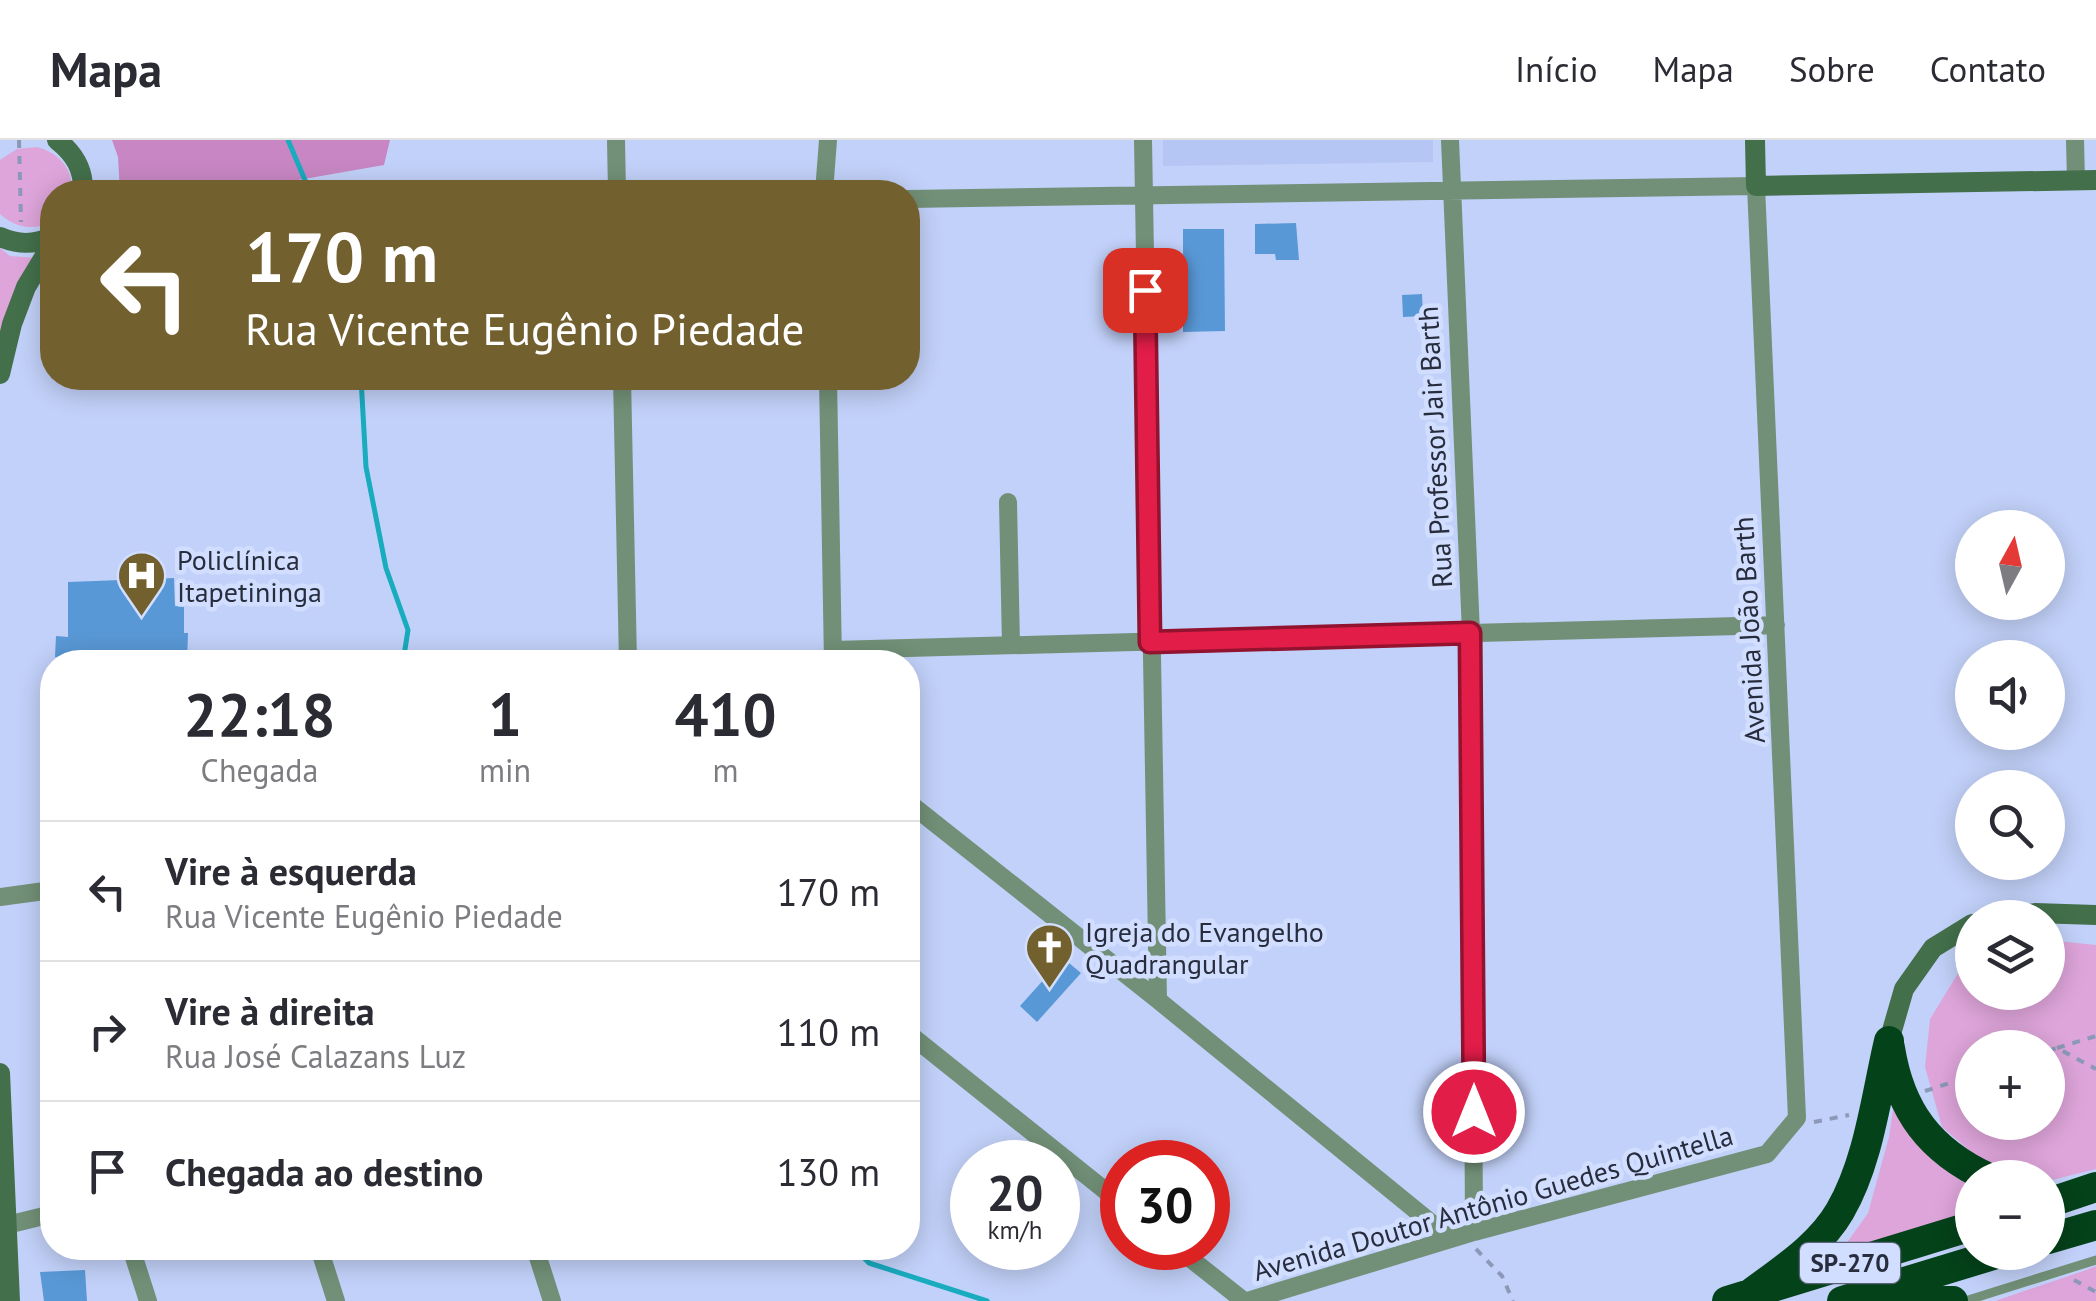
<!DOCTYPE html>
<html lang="pt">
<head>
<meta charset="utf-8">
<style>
	body { margin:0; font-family:"PT Sans",sans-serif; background:#f2f2f3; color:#2b2b33; height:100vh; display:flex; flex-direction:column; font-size:38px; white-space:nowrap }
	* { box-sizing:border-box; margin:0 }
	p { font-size:32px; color:#7c7c81 }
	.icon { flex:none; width:55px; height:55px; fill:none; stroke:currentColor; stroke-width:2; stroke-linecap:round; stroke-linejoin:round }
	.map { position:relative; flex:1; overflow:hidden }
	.drawer { position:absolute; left:40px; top:510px; width:880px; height:610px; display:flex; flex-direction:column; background:#fff; border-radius:40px; box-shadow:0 5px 25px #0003 }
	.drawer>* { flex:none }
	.guide { position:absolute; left:40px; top:40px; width:880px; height:210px; border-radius:40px; box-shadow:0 5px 25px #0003; background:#73602f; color:#fff; overflow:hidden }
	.needle { width:65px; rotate:8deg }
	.controls { position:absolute; left:1955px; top:370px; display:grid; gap:20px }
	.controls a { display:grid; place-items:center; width:110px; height:110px; border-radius:50%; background:#fff; box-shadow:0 5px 25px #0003; font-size:50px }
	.speed { position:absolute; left:950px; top:1000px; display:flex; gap:20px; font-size:50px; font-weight:700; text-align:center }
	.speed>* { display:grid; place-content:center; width:130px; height:130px; border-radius:50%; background:#fff; box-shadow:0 5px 25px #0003; line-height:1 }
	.speed small { font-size:25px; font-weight:400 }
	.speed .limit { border:15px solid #d22; background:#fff; color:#111 }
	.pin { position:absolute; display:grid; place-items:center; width:85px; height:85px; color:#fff; margin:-42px; border-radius:20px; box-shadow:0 5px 15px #0006 }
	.me { position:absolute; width:110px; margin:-55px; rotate:0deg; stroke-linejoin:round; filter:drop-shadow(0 0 8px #0008) }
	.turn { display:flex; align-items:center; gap:35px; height:210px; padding:0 40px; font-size:45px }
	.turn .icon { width:130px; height:130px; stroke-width:2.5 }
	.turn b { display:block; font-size:70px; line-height:85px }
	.eta { display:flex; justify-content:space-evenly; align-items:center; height:170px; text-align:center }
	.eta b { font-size:60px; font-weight:600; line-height:70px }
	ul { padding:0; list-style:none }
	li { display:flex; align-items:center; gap:30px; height:140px; padding:0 40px; border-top:2px solid #e1e1e2 }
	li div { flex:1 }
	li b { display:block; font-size:38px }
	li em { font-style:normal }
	header { display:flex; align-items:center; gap:60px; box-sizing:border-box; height:140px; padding:0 50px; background:#fff; border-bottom:2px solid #e1e1e2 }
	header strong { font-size:48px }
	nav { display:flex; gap:55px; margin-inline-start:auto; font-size:35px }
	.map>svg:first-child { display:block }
</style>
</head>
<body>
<header>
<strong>Mapa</strong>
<nav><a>Início</a><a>Mapa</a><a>Sobre</a><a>Contato</a></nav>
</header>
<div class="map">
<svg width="2096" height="1161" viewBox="0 0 2096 1161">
	<rect width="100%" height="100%" fill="#c2d1f9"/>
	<path fill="#b5c6f4" d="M1163,0H1433V22L1163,26Z"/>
	<path fill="#dea5da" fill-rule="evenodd" d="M37,7C59,13 73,28 72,52H52V82C33,91 16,88 0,74V20L17,9Z
		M0,108L10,116L37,118L0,204Z
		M2048,800L2096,805V1029L2048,1041V1038L2017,1037L1978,1018L1942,987L1925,927L1930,879L1960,830L1972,822V852H2048ZM1972,908H2048V982H1972Z
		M1895,954L1922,1007L1972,1049V1085L1841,1111L1868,1073L1889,997Z
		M2096,1126V1161H1995L2086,1130Z"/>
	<path fill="#c887c4" d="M112,0H390L384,25L264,46L260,52H120L118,17Z"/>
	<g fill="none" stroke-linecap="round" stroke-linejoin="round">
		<path stroke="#19abbe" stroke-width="5" d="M288,0L310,52
			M361,238L366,327L386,428L408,490L403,522
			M854,1108L869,1123L987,1161"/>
	</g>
	<path fill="#5998d6" d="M1296,83L1299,120H1276L1275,114H1255V84Z
		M1183,89H1224L1225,191L1183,192Z
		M1422,154L1423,176L1403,177L1402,155Z
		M174,438L175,466L184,467V493H188L187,522H68V520L55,517L56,496L68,497V442Z
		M1063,818L1081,833L1037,882L1020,866Z
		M85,1130L87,1161H44L40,1132Z"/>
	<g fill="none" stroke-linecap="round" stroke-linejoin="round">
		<path stroke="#8c98b8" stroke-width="4" stroke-dasharray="8 8" stroke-linecap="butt" d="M19,0L21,82
			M2057,908L2096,896
			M2048,911L2057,908L2096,929
			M1925,951L1972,936
			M1814,982L1849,975
			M1476,1109L1502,1136L1513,1161
			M2074,1140L2096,1152"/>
		<path stroke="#729077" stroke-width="9" d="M1965,1161L2096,1120"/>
		<path stroke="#729077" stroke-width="18" d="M616,0L617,52
			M1143,0L1158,860
			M1450,0L1471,493L1474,1092
			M2075,0L2076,41
			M824,52L828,0
			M908,59L1756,46L1797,978L1767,1014L1474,1092L1247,1161
			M622,238L628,522
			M828,238L833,522
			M1008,362L1011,505
			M833,510L1776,485
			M908,662L1158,860L1451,1099
			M0,757L52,750
			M908,893L1122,1064
			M7,1085L52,1074
			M131,1108L148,1161
			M319,1108L336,1161
			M535,1108L552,1161
			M1177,1108L1244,1161"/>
		<path stroke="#43704b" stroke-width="20" d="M57,0C75,14 84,30 83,52
			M1755,0L1756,46L2096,40
			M0,97C18,105 34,105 52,97
			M0,234L12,184L26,147L52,104
			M2004,778L2035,773L2096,775
			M1889,901L1904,849L1933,808L1972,784
			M0,933L10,1161"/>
		<path stroke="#04421a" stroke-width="30" d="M1890,908C1900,971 1930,1011 1989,1038
			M2048,1063L2096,1047
			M2048,1099L2096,1085
			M1750,1154C1782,1130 1820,1106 1840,1071C1869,1021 1876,956 1889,901
			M1883,1159L1953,1161
			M1727,1161L1972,1086
			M1842,1161L2003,1112"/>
	</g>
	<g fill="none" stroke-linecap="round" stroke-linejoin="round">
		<defs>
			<path id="route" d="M1145,150L1150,502L1470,493L1474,972"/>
		</defs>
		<use href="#route" stroke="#92132f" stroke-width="25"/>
		<use href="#route" stroke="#e11d48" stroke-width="18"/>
	</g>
	<defs>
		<symbol id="hospital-pin" viewBox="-11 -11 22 30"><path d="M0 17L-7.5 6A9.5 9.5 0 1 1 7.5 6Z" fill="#73602f" stroke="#d2deff"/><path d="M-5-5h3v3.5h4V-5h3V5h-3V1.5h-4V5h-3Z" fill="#fff"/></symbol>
		<symbol id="church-pin" viewBox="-11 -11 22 30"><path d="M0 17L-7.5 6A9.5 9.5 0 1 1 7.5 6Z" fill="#73602f" stroke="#d2deff"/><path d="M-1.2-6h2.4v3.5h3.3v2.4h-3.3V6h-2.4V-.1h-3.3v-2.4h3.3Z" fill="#fff"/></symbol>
	</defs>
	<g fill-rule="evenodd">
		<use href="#hospital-pin" x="114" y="408" width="55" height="75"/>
		<use href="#church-pin" x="1022" y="780" width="55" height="75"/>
	</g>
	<g text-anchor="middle" stroke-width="9" stroke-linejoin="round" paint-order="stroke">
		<rect fill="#d2deff" stroke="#5a6276" stroke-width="2.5" x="1800" y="1103" width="100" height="40" rx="8"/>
		<g font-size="25" font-weight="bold" fill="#272d3c">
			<text x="1850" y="1132">SP-270</text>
		</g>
		<g font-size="28" fill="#272d3c" stroke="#d2deff">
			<text transform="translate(1435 307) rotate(-93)" y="10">Rua Professor Jair Barth</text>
			<text transform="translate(1749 490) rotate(-93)" y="10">Avenida João Barth</text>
			<text transform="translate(1493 1063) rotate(-16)" y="10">Avenida Doutor Antônio Guedes Quintella</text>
		</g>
		<g font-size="28" fill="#272d3c" stroke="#d2deff" text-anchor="start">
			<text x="177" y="430">Policlínica<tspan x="177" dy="32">Itapetininga</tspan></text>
			<text x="1085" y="802">Igreja do Evangelho<tspan x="1085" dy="32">Quadrangular</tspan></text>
		</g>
	</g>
</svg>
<div class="controls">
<a><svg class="needle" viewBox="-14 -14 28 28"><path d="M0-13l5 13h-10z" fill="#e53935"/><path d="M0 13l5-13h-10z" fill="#7c7c81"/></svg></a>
<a><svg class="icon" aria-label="sound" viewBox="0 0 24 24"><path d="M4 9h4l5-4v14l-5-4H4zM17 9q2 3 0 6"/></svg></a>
<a><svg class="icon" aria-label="search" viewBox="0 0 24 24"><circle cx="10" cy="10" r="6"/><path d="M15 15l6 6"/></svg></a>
<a><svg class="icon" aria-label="layers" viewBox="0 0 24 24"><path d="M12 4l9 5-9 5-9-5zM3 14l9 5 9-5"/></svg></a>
<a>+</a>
<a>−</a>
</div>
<div class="speed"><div>20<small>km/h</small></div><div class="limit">30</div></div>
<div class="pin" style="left:1145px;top:150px;background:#d93025"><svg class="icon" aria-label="arrive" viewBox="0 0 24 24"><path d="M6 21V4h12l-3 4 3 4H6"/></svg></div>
<svg class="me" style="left:1474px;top:972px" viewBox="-20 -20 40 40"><circle r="17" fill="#e11d48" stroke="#fff" stroke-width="3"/><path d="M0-11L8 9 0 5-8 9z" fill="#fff"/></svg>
<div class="guide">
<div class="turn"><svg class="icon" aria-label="left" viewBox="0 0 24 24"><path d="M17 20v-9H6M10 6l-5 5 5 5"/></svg><div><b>170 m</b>Rua Vicente Eugênio Piedade</div></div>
</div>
<section class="drawer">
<div class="eta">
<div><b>22:18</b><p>Chegada</p></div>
<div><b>1</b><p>min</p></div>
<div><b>410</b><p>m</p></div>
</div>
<ul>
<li><svg class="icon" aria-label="left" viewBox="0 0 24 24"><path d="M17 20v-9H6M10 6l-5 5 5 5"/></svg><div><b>Vire à esquerda</b><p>Rua Vicente Eugênio Piedade</p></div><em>170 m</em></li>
<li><svg class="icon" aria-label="right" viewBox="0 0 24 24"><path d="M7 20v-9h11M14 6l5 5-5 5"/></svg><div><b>Vire à direita</b><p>Rua José Calazans Luz</p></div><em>110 m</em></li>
<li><svg class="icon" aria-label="arrive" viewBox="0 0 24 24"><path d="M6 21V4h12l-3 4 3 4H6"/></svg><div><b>Chegada ao destino</b></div><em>130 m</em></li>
</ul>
</section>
</div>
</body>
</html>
